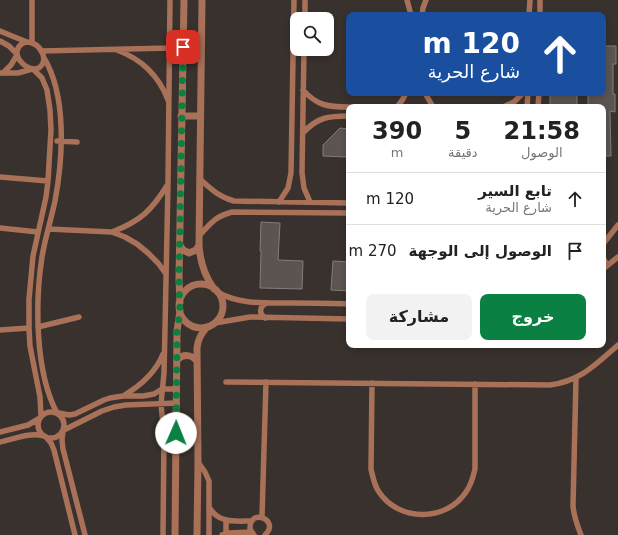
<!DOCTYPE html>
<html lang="ar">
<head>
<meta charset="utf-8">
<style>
	body { margin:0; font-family:"DejaVu Sans","Noto Sans Arabic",sans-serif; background:#f2f2f2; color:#222; direction:rtl; height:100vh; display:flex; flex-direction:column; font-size:15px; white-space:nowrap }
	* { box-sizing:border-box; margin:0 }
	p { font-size:13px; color:#767676 }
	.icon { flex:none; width:22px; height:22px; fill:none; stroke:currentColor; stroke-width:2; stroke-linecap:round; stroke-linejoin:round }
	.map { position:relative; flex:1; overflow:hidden; direction:ltr }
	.panel { position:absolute; left:346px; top:104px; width:260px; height:244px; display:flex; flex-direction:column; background:#fff; border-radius:8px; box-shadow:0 2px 6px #0003; direction:rtl }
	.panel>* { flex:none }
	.hud { position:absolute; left:346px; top:12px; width:260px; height:84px; border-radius:8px; box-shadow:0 2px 6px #0003; direction:rtl; background:#1a4fa0; color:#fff; overflow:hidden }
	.fabs { position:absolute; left:290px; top:12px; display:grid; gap:8px }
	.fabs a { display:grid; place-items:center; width:44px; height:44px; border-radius:8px; background:#fff; box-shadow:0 2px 6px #0003; font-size:20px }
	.pin { position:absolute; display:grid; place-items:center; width:34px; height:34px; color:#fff; margin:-17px; border-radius:8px; box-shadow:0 2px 6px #0006 }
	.me { position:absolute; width:44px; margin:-22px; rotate:1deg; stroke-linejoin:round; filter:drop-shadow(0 0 3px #0008) }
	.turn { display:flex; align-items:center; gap:14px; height:84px; padding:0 20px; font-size:18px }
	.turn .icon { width:52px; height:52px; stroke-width:2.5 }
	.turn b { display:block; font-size:28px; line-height:34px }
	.eta { display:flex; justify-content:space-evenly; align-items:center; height:68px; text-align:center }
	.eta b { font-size:24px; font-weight:600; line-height:28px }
	.cta { display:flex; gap:8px; margin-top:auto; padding:8px 20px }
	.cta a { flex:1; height:46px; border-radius:8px; background:#0b8043; color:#fff; font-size:16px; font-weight:600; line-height:46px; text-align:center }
	.cta a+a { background:#f2f2f2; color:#222 }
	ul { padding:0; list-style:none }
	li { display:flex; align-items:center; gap:12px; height:52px; padding:0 20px; border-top:1px solid #e0e0e0 }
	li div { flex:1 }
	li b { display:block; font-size:15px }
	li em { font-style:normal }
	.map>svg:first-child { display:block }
</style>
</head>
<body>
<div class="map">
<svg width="618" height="535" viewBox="0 0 618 535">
	<rect width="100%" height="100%" fill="#38312d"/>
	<path fill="#5c5451" stroke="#857d79" d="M603,46H616V64H613V94H615V112L610,111L611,156H603V107H588V93L603,94Z
		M550,93L577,94V107H550Z
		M340,128L349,129V151H347V157L323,156V145Z
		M261,222L280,223L278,260L303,261L302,289L260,288L261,251H260Z
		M333,261L349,262V291L331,290Z"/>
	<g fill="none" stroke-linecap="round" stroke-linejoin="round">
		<path stroke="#a87158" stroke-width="5.5" d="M407,0L411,15
			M422,15L423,8L426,0
			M529,15L530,0
			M540,15V0
			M305,19V0
			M0,31L12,36L27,42
			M0,41L9,46L17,54
			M25,42C27,42 30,42 32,43C39,45 46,55 43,63C35,81 2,53 25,42Z
			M32,43V0
			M304,49L302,173L304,188L310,202
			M117,50C141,59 159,76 168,100
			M41,51L170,48
			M44,58C67,96 63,158 55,201C51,220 45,238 42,257C35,302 35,372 57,413
			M33,69L42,78L47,90L50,110L51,130L48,181L46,197L33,256L29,299V328L30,346L40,397L41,416
			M0,73H18L32,69
			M3,73L11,65L17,55
			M303,90C317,106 329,107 349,107
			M425,93L433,107
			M397,107L403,99L406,93
			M503,107L514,102L523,93
			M527,107L528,93
			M538,107L539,93
			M303,133C317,117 329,116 349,116
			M57,141L77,142
			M0,177L48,181
			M200,179C211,189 219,197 234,201L349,203
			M279,202L288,188L291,173L294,0
			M0,228L38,232
			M48,229L112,232L125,237L137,244L148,253L158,263L166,274
			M112,232C141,221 152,210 168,184
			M199,236C211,223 214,217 232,212L349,213
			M603,244L618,225
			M603,258L606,263V266
			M603,269L618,257
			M217,292C240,305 268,303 293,303C312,303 330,303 349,304
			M265,318C259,314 259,307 266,303
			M215,323L250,317L349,319
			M38,327L79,317
			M0,330L29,328
			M576,378L573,506C574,517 577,525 581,535
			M226,382L550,385C581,381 596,364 618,345
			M372,383L371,469C373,477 374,485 379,492C399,522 446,522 466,492C471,485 473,478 475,469V384
			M123,396C140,386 156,372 163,354
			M38 425a13 13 0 1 1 26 0a13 13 0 1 1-26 0Z
			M59,413L69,415L75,414L104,400L110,398L123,396H143L154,394L162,389H177
			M64,430L102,411L114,407L126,405L177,403
			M63,431L62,440L63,449L85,535
			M0,432L28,425L40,418
			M46,437L51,443L54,450L75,535
			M0,442C15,439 29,432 44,436
			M198,462L205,472L209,481V535
			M209,507C219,524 235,521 252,521
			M262,517L266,382
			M226,520V534
			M163,535L164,435L161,404L164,373L165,329L168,184L170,0
			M222,535L229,533L251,532
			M254,535L250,529C249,507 281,520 265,535"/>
		<path stroke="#a87158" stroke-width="7" d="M202,0L199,245C200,262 204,275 214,289
			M181,116H200
			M180,245L183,250L189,253L196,250L199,245
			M179 306a22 22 0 1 1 44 0a22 22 0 1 1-44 0Z
			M180,302L179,279L184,0
			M177,360C183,354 191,354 197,361
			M175,535L177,331L180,311
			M197,535L198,462L197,348C198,339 201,334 207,327"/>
	</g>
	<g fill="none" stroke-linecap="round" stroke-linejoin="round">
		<path stroke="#0b8043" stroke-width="7" stroke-dasharray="0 12.6" d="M176,433L177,331L180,311L179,279L183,47"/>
	</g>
</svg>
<div class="fabs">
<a><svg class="icon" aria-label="search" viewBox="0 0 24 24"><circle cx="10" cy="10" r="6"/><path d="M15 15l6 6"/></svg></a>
</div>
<div class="pin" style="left:183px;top:47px;background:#d93025"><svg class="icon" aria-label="arrive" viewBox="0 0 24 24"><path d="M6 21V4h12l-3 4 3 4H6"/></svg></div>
<svg class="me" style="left:176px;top:433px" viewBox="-20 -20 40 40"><circle r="19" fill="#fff"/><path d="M0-13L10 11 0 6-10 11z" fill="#0b8043"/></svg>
<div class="hud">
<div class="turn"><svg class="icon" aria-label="ahead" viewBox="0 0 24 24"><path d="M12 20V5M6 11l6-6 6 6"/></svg><div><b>120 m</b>شارع الحرية</div></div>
</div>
<section class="panel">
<div class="eta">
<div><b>21:58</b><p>الوصول</p></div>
<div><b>5</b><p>دقيقة</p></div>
<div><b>390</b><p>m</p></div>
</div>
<ul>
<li><svg class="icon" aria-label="ahead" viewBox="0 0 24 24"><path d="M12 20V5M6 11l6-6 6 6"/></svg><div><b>تابع السير</b><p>شارع الحرية</p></div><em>120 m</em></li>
<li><svg class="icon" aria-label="arrive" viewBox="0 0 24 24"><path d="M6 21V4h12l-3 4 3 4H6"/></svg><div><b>الوصول إلى الوجهة</b></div><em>270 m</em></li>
</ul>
<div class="cta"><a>خروج</a><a>مشاركة</a></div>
</section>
</div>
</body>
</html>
